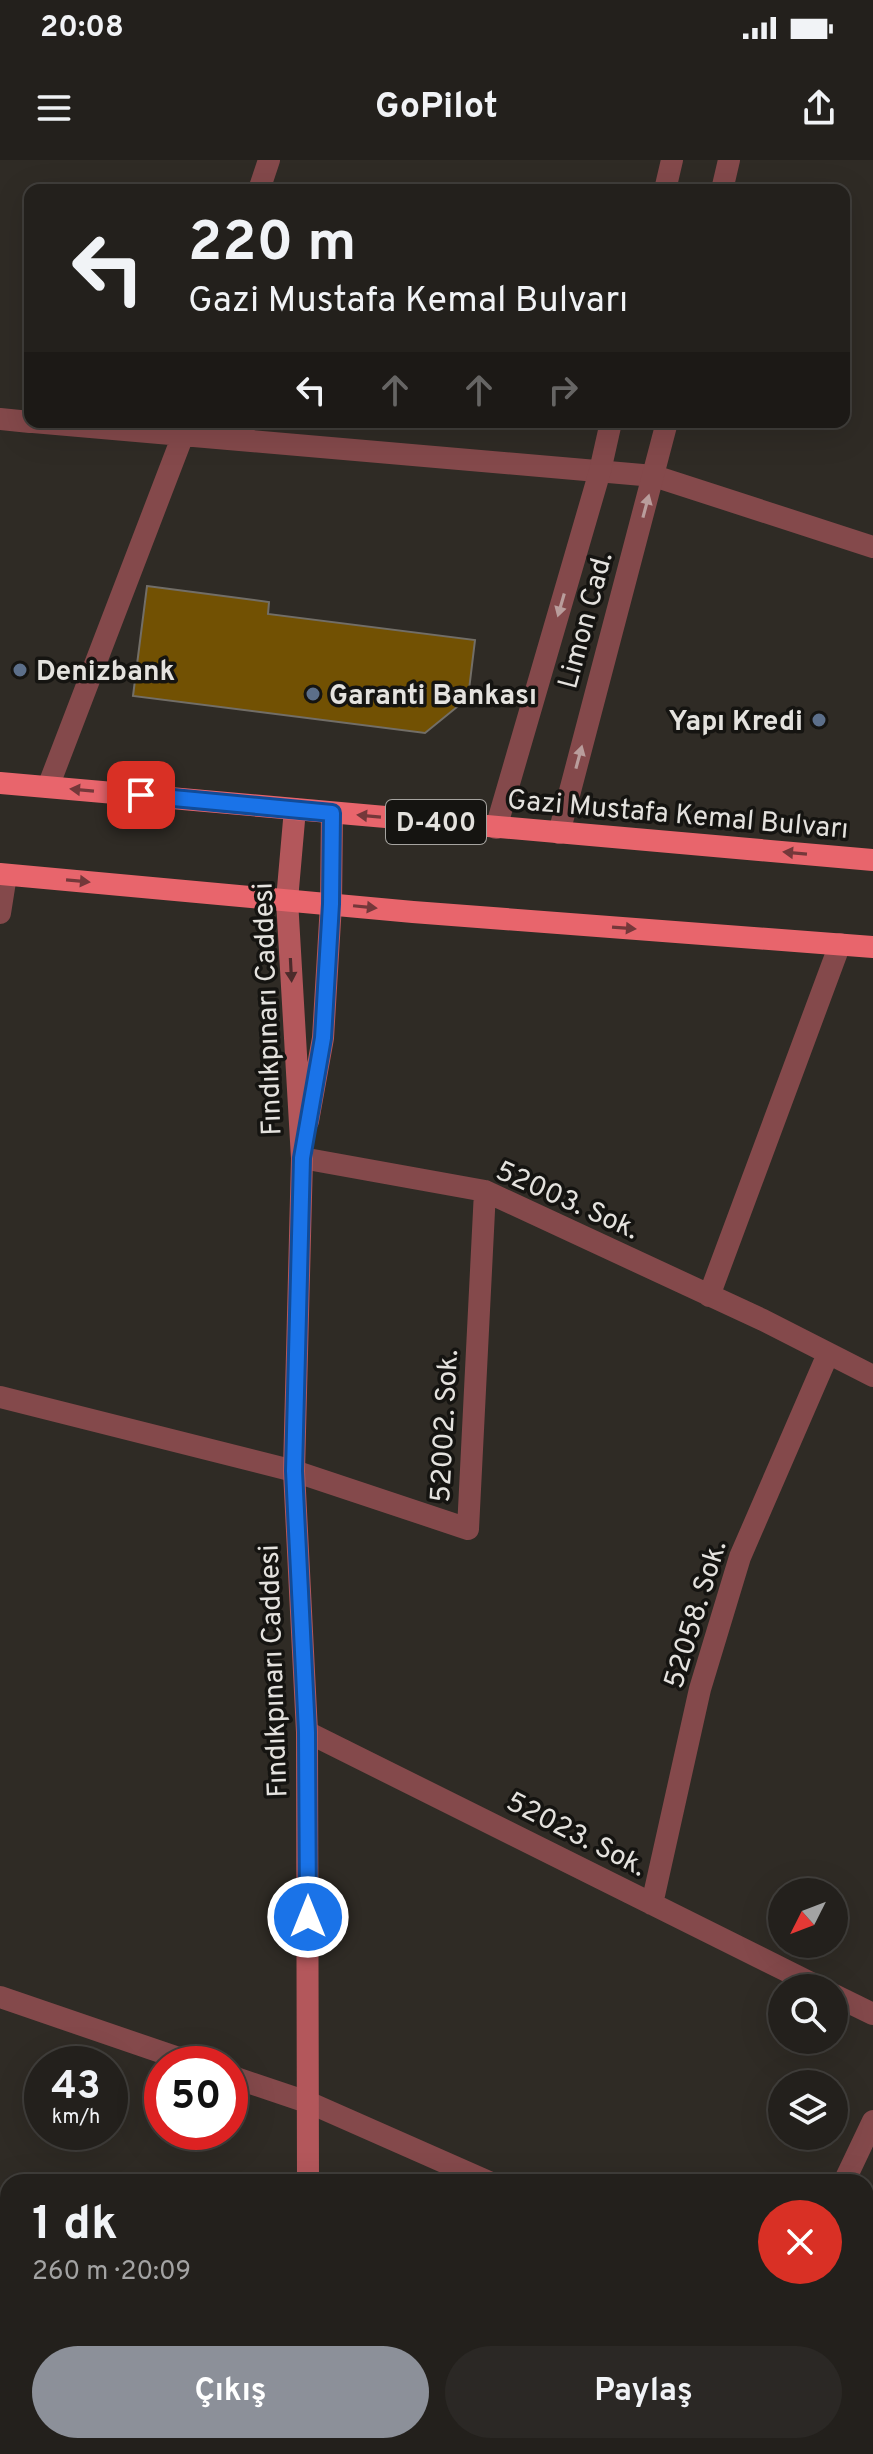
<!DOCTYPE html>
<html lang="tr">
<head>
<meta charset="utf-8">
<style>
	body { margin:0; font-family:Overpass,sans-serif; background:#2b2825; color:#f1f3f6; height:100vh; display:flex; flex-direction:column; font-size:30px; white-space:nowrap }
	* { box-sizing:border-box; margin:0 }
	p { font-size:26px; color:#a3a3a3 }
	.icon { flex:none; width:44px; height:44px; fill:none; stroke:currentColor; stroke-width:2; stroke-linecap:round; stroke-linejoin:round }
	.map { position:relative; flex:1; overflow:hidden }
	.panel { position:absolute; left:0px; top:2014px; width:874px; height:280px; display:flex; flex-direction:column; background:#23201c; border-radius:24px 24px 0 0; box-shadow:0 8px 32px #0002,0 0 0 2px #403e3b }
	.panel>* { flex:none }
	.hud { position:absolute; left:24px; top:24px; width:826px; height:244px; border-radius:16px; box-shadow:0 8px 32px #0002,0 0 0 2px #403e3b; background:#23201c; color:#f1f3f6; overflow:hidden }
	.needle { width:52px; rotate:228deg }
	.controls { position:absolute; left:768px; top:1718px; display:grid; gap:16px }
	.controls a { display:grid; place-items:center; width:80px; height:80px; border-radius:50%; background:#23201c; box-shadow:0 8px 32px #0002,0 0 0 2px #403e3b; font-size:40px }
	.speed { position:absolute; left:24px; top:1886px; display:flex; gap:16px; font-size:40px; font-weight:700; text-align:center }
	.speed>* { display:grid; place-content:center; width:104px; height:104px; border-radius:50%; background:#23201c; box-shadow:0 8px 32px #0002,0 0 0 2px #403e3b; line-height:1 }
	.speed small { font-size:20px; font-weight:400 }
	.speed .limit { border:12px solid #d22; background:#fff; color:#111 }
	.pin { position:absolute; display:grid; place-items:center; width:68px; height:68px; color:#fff; margin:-34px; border-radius:16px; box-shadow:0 4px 12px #0006 }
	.me { position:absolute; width:88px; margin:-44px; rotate:0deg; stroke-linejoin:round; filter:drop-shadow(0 0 6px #0008) }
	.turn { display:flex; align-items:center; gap:28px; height:168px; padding:0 32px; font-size:36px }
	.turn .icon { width:104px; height:104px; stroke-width:2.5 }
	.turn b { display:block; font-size:56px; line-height:68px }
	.lanes { display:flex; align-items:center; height:76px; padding:0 32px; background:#0003; justify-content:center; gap:40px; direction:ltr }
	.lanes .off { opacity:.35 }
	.round { display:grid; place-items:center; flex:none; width:84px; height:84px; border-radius:42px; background:#2b2825 }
	.summary { display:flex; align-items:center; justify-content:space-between; height:136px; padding:0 32px }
	h1 { font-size:48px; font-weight:700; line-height:60px }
	.primary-button { display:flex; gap:16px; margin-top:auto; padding:16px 32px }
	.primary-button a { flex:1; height:92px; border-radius:48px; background:#8c9099; color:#fff; font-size:32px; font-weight:700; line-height:92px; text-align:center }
	.primary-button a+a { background:#2b2825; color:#f1f3f6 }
	.status { display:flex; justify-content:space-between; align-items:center; height:56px; padding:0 40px; background:#23201c; direction:ltr }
	.status svg { height:22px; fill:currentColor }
	header { display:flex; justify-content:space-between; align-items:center; height:104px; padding:0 32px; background:#23201c; font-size:36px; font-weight:700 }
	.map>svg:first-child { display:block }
</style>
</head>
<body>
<div class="status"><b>20:08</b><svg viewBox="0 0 49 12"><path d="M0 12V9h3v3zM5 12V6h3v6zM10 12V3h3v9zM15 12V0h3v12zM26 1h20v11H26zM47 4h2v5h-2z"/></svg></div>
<header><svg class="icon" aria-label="menu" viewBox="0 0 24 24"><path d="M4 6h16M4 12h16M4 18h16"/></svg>GoPilot<svg class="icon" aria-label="share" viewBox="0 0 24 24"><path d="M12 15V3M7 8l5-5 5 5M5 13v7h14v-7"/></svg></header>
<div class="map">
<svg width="873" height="2294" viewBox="0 0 873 2294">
	<rect width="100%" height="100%" fill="#2f2b25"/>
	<path fill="#725103" stroke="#726e67" stroke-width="2" d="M147,426L269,442L268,454L475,480L468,538L425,573L133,536Z"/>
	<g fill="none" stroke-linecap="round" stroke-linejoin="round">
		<path stroke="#84494b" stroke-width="22" d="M259,30L269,0
			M0,259L30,262
			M33,262L654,316L873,387
			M48,627L188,262
			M0,753L6,715
			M302,998L485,1031L763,1160L873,1216
			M709,1136L840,784
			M0,1237L294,1311L468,1369L485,1031
			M307,1572L821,1828
			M652,1744L700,1529L740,1397L828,1194
			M834,1835L873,1854
			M0,1837L196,1904
			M230,1916L310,1943L489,2022
			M844,2022L873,1961
			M866,2188L873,2191
			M708,2294L712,2286"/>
		<path stroke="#84494b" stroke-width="22" d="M665,30L672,0
			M722,30L729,0
			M496,668L600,311L611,262
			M559,673L667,262"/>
		<path stroke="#b3575b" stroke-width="22" d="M295,649L287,740L302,998L294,1311L307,1572L308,2022
			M308,961L323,878L331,744L332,653
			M304,2294V2286"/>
		<path stroke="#e8656c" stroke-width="22" d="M0,623L873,700
			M0,714L413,752L873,787"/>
	</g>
	<defs><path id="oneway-solid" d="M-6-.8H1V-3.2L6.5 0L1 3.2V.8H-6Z" transform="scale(2)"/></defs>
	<g fill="#b99d9c">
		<use href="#oneway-solid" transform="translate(646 346) rotate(-75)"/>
		<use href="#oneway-solid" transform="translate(561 445) rotate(106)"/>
		<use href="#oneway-solid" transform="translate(579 597) rotate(-75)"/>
	</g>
	<g fill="#74383a">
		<use href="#oneway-solid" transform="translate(82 630) rotate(-175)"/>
		<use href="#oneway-solid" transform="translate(369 656) rotate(-175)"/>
		<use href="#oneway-solid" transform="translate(795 693) rotate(-175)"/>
		<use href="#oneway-solid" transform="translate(78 721) rotate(5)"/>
		<use href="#oneway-solid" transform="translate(365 747) rotate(6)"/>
		<use href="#oneway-solid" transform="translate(624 768) rotate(4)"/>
	</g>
	<use fill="#4c2b2b" href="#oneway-solid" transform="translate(291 810) rotate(87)"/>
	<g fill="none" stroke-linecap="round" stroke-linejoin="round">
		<defs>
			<path id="route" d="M141,635L332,653L331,744L323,878L302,998L294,1311L307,1572L308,1757"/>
		</defs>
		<use href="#route" stroke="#114b97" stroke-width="20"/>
		<use href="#route" stroke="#1a73e8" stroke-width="14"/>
	</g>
	<g fill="#5c6f8a" stroke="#151411" stroke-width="3">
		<circle cx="20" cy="510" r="8"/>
		<circle cx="313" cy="534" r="8"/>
		<circle cx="819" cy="560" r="8"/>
	</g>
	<g text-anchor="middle" stroke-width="7" stroke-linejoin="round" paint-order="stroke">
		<rect fill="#151411" stroke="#a6a4a0" stroke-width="2" x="386" y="640" width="100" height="44" rx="6"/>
		<g font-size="26" font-weight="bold" fill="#e4e2de">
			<text x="436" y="671">D-400</text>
		</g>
		<g font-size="28" fill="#e4e2de" stroke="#151411">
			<text transform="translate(584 460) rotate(-75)" y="10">Limon Cad.</text>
			<text transform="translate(678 653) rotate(5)" y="10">Gazi Mustafa Kemal Bulvarı</text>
			<text transform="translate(266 849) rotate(-92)" y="10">Fındıkpınarı Caddesi</text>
			<text transform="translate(568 1039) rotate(24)" y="10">52003. Sok.</text>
			<text transform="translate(443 1266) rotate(-87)" y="10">52002. Sok.</text>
			<text transform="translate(694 1454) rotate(-73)" y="10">52058. Sok.</text>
			<text transform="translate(272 1511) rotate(-92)" y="10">Fındıkpınarı Caddesi</text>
			<text transform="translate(577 1673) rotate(27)" y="10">52023. Sok.</text>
		</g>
		<g font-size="28" font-weight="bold" fill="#e4e2de" stroke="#151411" text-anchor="start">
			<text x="36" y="520">Denizbank</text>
			<text x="329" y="544">Garanti Bankası</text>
			<text x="803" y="570" text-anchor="end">Yapı Kredi</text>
		</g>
	</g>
</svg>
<div class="controls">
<a><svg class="needle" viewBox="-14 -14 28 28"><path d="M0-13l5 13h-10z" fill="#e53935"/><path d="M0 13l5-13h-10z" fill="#a3a3a3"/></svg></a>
<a><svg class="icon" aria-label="search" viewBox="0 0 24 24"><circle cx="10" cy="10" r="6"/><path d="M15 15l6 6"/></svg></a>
<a><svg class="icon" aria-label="layers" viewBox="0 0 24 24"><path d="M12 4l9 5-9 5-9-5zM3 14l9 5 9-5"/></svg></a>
</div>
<div class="speed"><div>43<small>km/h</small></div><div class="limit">50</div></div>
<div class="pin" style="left:141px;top:635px;background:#d93025"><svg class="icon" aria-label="arrive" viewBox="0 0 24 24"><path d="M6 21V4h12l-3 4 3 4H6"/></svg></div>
<svg class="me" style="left:308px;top:1757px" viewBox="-20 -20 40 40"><circle r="17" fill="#1a73e8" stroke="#fff" stroke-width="3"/><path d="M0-11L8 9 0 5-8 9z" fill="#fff"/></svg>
<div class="hud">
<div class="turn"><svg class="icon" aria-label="left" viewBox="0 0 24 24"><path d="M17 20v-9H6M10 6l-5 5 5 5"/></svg><div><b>220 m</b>Gazi Mustafa Kemal Bulvarı</div></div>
<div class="lanes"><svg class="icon" aria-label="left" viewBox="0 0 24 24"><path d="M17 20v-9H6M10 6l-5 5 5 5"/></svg><svg class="icon off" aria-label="ahead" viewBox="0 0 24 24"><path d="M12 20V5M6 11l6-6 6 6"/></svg><svg class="icon off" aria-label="ahead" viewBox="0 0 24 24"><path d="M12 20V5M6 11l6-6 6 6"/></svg><svg class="icon off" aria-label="right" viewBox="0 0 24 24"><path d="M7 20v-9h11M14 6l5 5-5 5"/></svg></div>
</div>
<section class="panel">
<div class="summary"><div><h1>1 dk</h1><p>260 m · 20:09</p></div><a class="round" style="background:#d93025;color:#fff"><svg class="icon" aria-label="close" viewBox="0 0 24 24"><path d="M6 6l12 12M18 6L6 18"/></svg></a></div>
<div class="primary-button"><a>Çıkış</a><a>Paylaş</a></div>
</section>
</div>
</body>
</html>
